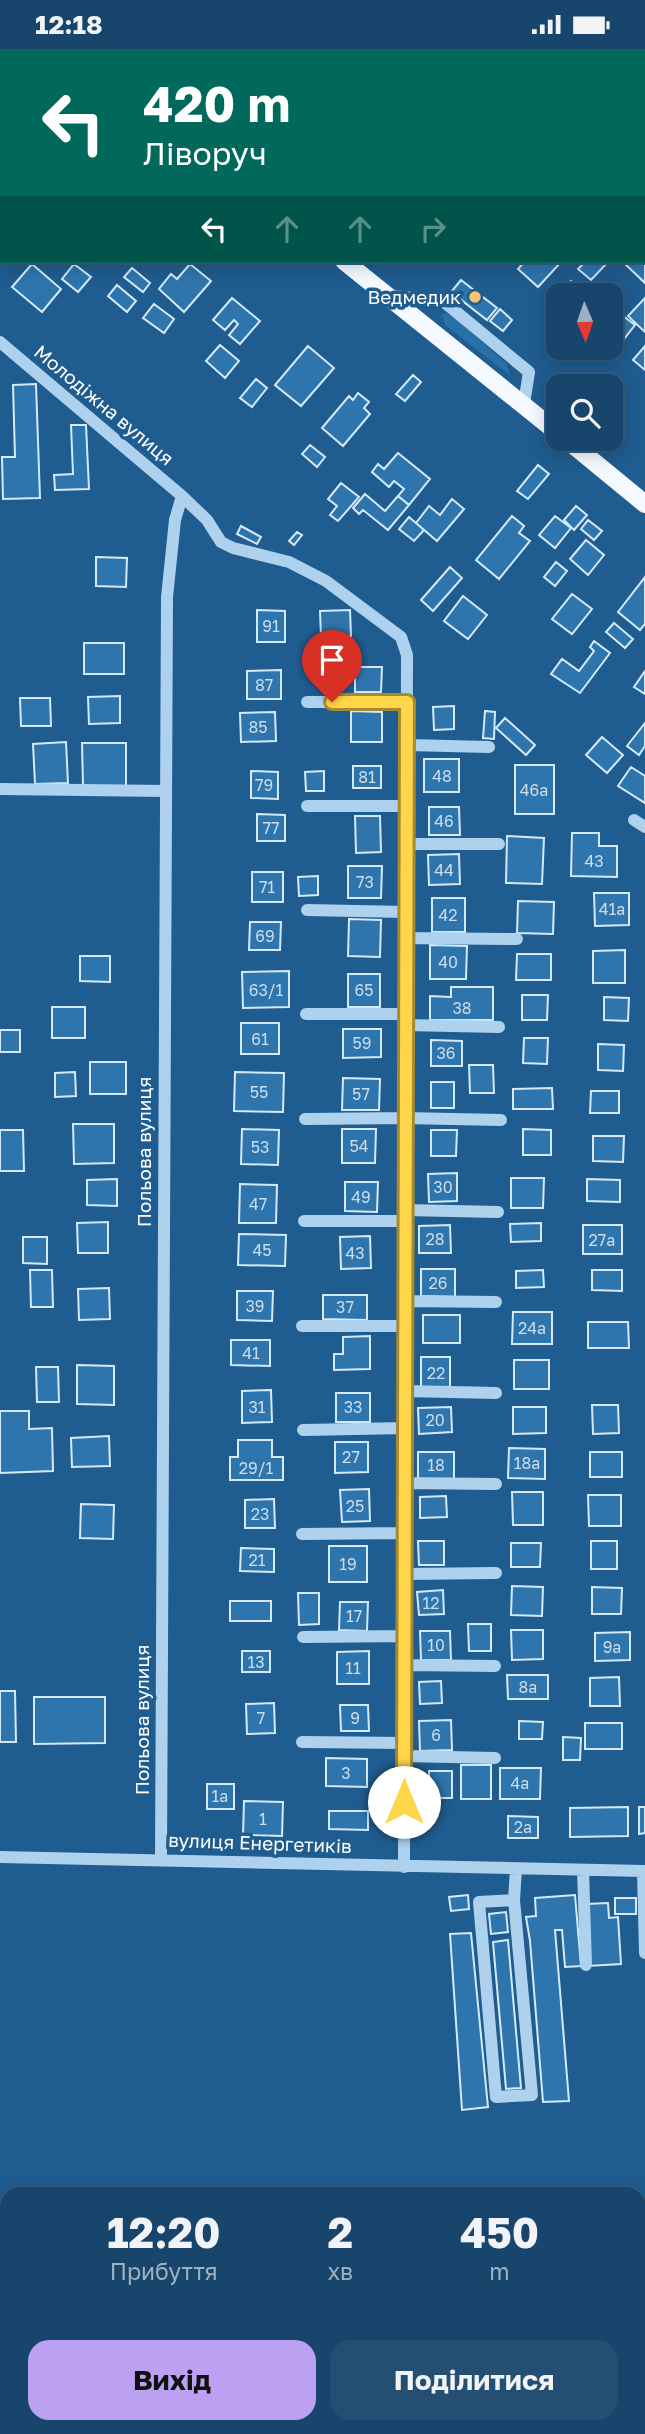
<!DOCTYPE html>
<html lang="uk">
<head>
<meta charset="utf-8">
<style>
	body { margin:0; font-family:"Golos Text",sans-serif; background:#244f73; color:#f1f3f6; height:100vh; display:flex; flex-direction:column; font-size:26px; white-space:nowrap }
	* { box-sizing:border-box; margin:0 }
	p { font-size:23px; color:#9eb1c1 }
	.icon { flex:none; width:38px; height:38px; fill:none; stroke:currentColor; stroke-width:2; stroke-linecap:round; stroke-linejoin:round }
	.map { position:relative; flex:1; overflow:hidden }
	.side { position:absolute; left:0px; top:2138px; width:646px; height:247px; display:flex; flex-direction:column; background:#17456b; border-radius:21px 21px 0 0; box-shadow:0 4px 18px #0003,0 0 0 2px #365d7e }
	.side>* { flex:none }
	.guide { position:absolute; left:0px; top:0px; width:646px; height:214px; box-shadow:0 4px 18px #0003,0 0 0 2px #365d7e; background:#00695c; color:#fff; overflow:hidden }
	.needle { width:46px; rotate:178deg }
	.buttons { position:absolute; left:546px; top:234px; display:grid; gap:14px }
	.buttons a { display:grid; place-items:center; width:77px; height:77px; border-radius:14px; background:#17456b; box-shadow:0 4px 18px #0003,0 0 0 2px #365d7e; font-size:35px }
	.pin { position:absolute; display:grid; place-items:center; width:60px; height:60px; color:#fff; margin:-72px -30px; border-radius:50% 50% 50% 0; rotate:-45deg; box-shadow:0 0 7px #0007 }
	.pin .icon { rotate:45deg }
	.me { position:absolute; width:77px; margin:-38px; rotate:0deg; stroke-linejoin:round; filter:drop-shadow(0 0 5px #0008) }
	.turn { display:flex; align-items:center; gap:24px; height:147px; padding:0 28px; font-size:32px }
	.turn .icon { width:91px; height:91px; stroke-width:2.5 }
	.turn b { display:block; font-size:49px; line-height:60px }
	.lanes { display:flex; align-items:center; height:66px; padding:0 28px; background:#0003; justify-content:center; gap:35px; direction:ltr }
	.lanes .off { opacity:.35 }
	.eta { display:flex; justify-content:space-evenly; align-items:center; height:119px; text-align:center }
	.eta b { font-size:42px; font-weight:700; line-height:49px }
	.cta { display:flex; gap:14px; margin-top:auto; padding:14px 28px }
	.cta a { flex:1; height:80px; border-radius:21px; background:#bca0f2; color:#111; font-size:28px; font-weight:700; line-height:80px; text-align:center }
	.cta a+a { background:#244f73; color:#f1f3f6 }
	.status { display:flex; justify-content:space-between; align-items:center; height:49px; padding:0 35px; background:#17456b; direction:ltr }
	.status svg { height:19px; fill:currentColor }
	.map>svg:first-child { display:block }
</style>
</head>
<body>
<div class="status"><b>12:18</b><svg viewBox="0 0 49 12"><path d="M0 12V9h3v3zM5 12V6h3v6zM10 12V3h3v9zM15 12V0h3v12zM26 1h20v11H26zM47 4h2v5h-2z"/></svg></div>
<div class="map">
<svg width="645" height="2385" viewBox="0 0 645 2385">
	<rect width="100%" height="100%" fill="#1f5c8f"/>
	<path fill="#2870a8" d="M446,264L455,269L506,314L511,327L445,276L442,266Z"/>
	<path fill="#2e75ad" stroke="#d4e9f9" stroke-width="2" d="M644,208L645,209V234L625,215L628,212H644Z
		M525,212H562L538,238L518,220Z
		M586,212H609L591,231L578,220Z
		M32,215L61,240L42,263L12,238Z
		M74,215L91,228L78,243L62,230Z
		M190,215L211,232L184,263L159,240L171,225L177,230Z
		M132,219L150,234L143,243L124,228Z
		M461,231L497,259L487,271L451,243Z
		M571,232L585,245L583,247L558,248Z
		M117,236L136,252L127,263L108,247Z
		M232,249L260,272L240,295L229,286L238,275L234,271L225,281L213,271Z
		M645,249V283L628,267Z
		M154,255L174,270L164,284L143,269Z
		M500,260L512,271L503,282L490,272Z
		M615,261L635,276L624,290L611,280V267Z
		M220,296L239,312L225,329L206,312Z
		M308,297L334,319L301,357L275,336Z
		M645,297V321L633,311Z
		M413,326L421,333L405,352L396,345Z
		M256,330L267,339L252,358L240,349Z
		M36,335L40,449L3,450L2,408H15L13,336Z
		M358,344L369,353L364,359L370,365L343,397L322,379L349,347L353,351Z
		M71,376H86L89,440L55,441L54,426L73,425Z
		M310,396L325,408L317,418L302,405Z
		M398,404L430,430L409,456L398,447L404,440L394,432L389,438L372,423L378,415L384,420Z
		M538,416L549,425L528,450L517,442Z
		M341,434L359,448L338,472L330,466L337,457L328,450Z
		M365,445L385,462L398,447L409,456L388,481L363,461L359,465L353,459Z
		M452,450L464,460L437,492L416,474L429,457L440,466Z
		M576,457L587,466L574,481L564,471Z
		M512,467L524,477L519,484L530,492L499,530L476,511Z
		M555,467L571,479L555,499L539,486Z
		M409,468L424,481L414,492L399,480Z
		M588,471L602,482L594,491L581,480Z
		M241,477L261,488L257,495L237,485Z
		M297,483L302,486L294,496L289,492Z
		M586,491L604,506L588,526L570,510Z
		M96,508L127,509L126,538L96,537Z
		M556,513L567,522L555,537L544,528Z
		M450,518L462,529L433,562L421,551Z
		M645,528V575L640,581L618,563Z
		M572,545L592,560L572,585L552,570Z
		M463,547L487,566L468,590L444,572Z
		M257,561L285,562V593H257Z
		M350,561L351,587L321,588L320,562Z
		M614,574L633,590L625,599L606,583Z
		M594,592L610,604L580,644L551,625L562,610L579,622L594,602L590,598Z
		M84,594H124V625H84Z
		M355,618H382L381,643H355Z
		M281,621V650H247V622Z
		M645,622V645L634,638Z
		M120,647V674L89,675L88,648Z
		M20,649H50L51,677H21Z
		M454,657V680L434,681L433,658Z
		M351,662L382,663V693H351Z
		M485,662L495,663L494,690L483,689Z
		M275,663L276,692L241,693L240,664Z
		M505,669L535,696L526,706L496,679Z
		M645,674V697L639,706L627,697Z
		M602,688L623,706L607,724L586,706Z
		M66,693L68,734L35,735L33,695Z
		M82,694H126V737H83Z
		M424,710H459V743H424Z
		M515,716H554V765H515Z
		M353,717H381V739H353Z
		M631,718L645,727V754L618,737Z
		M251,722L278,723V750L251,749Z
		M324,722V742H306L305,723Z
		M429,758H459L460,786H429Z
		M257,765L285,766V792H257Z
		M355,767H380L381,803L356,804Z
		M572,784H599V797H617V828L571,827Z
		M507,787L544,789L542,835L506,834Z
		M459,805L460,835L429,836L428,806Z
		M348,817H382L381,849H348Z
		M252,823H283V853H252Z
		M318,827V846L299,847L298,828Z
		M594,844H629V876L595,877Z
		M432,849H465V883H432Z
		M518,852L554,853L553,885L517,884Z
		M349,870L381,871L380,908L348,907Z
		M250,873H281L280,901H249Z
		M430,896L467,897L466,930H430Z
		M625,901V934H593V902Z
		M517,905H551V931H516Z
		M80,907H110V933L80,932Z
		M289,922V958L243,959L242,923Z
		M348,925H380V958H348Z
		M451,938H493V971H430V947L451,948Z
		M522,946H548L547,971H522Z
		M604,948L629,949L628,972L604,971Z
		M52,958H85V989H52Z
		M241,974H279V1005H241Z
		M343,980H381V1008L343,1009Z
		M0,981H20V1003H0Z
		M524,989H548L547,1015L523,1014Z
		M431,991L462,992V1017H431Z
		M598,995L624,996L623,1022L598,1021Z
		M90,1013H126V1045H90Z
		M469,1016H493L494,1044H470Z
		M75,1023L76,1047L55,1048V1024Z
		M235,1023L284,1024L283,1063L234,1062Z
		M343,1029L380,1030L379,1061H342Z
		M431,1033H454V1059H431Z
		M552,1039L553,1060H513V1040Z
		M591,1042H619V1064H590Z
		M73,1075H114V1114L74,1115Z
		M242,1080L279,1081L278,1116L241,1115Z
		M342,1080H376L375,1114H342Z
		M523,1080L551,1081V1106H523Z
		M0,1081H23L24,1122H0Z
		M431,1081H457L456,1107H431Z
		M593,1087H624L623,1113L593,1112Z
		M457,1124V1152L429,1153L428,1125Z
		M511,1129H544L543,1159H511Z
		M117,1130V1157L87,1156V1131Z
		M587,1130L620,1131V1153L587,1152Z
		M345,1133H378L377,1163L345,1162Z
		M240,1135L277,1136L276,1174H239Z
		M108,1173V1204H78L77,1174Z
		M541,1174V1192L511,1193L510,1175Z
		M450,1176L451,1204H419V1177Z
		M583,1176H622V1205H583Z
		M239,1185L286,1186L285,1217L238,1216Z
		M370,1187L371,1219L341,1220L340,1188Z
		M23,1188H47V1215L23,1214Z
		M421,1220H455V1248L421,1247Z
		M30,1221H52L53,1258H31Z
		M543,1221L544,1238L516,1239V1222Z
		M592,1221H622V1242L592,1241Z
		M109,1239L110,1270L79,1271L78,1240Z
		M237,1242H273L272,1272L237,1271Z
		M323,1246H367V1271L323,1270Z
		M513,1263H552V1295H512Z
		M423,1266H460V1294H423Z
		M588,1273H628L629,1299H588Z
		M370,1287V1320L334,1321V1305H343V1288Z
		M231,1291H270V1317L231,1316Z
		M421,1308H450V1339L421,1340Z
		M514,1311H549V1340H514Z
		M77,1316L114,1317V1356L77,1355Z
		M36,1318H58L59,1353H37Z
		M271,1341L272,1373L242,1374V1342Z
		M336,1344H370V1373H336Z
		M592,1356H618L619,1384L593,1385Z
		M451,1358L452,1383L419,1385L418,1359Z
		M513,1358H546V1384L513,1385Z
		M0,1362H29V1380L52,1379L53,1422L0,1424Z
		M109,1387L110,1417L72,1418L71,1389Z
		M238,1391H272V1408H283V1431H230V1408H238Z
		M335,1393H368V1423L335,1424Z
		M509,1399L545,1400V1430L508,1429Z
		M418,1403H454V1430H418Z
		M590,1403H622V1428H590Z
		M369,1440L370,1472L342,1473L340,1441Z
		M512,1443H543V1476H513Z
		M588,1446H621V1477H589Z
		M446,1447L447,1468L420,1469V1448Z
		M274,1450L275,1479H245V1451Z
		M81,1455L114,1456L113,1490L80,1489Z
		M418,1492H444V1516H419Z
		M591,1492H617V1520H591Z
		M511,1494H541L540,1518H511Z
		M329,1497H367V1533H329Z
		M241,1499L274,1500V1523L240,1522Z
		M512,1537L543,1538L542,1567L511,1566Z
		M592,1538L622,1539L621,1565H592Z
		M443,1541L444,1565L419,1566L417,1543Z
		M298,1544H319V1575L299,1576Z
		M230,1552H271V1572H230Z
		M340,1553H368L367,1582L339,1581Z
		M468,1575H491V1602H469Z
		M511,1581H543V1610L512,1611Z
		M420,1582H450L451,1611H421Z
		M630,1583V1611L595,1612V1584Z
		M242,1602H270V1623H242Z
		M369,1602V1635H337V1603Z
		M507,1626H548V1650H508Z
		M619,1628L620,1657H590V1629Z
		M441,1632L442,1654L420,1655L419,1633Z
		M0,1642H15L16,1693H0Z
		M34,1648H105V1694L34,1695Z
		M274,1654L275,1684L247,1685L246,1655Z
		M340,1656H368L369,1682H341Z
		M451,1671L452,1701L420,1702L419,1672Z
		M519,1672L543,1673L542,1690H519Z
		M585,1674H622V1700H585Z
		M563,1688L581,1689L580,1711H563Z
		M326,1709L367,1710V1738L326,1737Z
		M461,1716H491V1750H461Z
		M500,1719H541L540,1750H500Z
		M429,1722H452V1749H429Z
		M207,1735H234V1760H207Z
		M244,1752L283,1753L282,1787L243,1786Z
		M628,1758V1787L570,1788V1759Z
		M639,1758H645V1784L639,1785Z
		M329,1762H368V1781L329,1780Z
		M508,1767L538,1768V1789H508Z
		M468,1846L469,1860L451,1862L449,1848Z
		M575,1846L581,1917L565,1918L562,1881H555L569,2052L543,2053L530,1892L526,1868L536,1867L535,1849Z
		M615,1849H636V1865H615Z
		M608,1854L609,1869L618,1868L621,1915L588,1917L586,1855Z
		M506,1863L508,1883L491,1885L489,1865Z
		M471,1884L488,2058L462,2061L450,1885Z
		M508,1891L521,2039L506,2040L493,1893Z"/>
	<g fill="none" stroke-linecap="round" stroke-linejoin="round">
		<path stroke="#aed1ed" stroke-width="12" d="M635,0L637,2
			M644,8L645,9
			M385,246L443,252L529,323L524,355
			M0,293L182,447L207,471L221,493L233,499L289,513L326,532L401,588L407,606L404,1818
			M307,653H407
			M407,696L489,698
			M0,740L166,742
			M307,757H407
			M634,771L645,778
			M406,795H499
			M307,861L406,863
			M406,889L517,890
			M306,965H405
			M405,976L499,978
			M305,1070L405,1069L501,1071
			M405,1161L498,1163
			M304,1172H405
			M405,1252L496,1253
			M302,1277H405
			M405,1342L496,1344
			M303,1381L405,1379
			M405,1434L496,1435
			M302,1485L405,1484
			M405,1525L496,1524
			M303,1588L405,1587
			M405,1616L495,1617
			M302,1693L405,1694
			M404,1707L495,1709
			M0,1808L645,1822
			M161,1810L167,548L175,471L182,447
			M583,1821L586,1916
			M643,1822L645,1904
			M514,1851L479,1853L496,2048L532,2046L514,1851L516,1820"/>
		<path stroke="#f4f9ff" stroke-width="18" d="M92,0L94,2
			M344,212L558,384
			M566,390L645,455"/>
	</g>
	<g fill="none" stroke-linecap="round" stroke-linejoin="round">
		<defs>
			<path id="route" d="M332,653H407L404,1753"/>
		</defs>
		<use href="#route" stroke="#a68a30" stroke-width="18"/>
		<use href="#route" stroke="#ffd54a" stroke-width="12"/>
	</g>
	<circle fill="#fbc36e" stroke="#1f5c8f" stroke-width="2.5" cx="475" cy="248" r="7"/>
	<g text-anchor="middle" stroke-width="7" stroke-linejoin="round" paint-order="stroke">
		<g font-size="16" fill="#cbdcea">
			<text x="271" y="583">91</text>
			<text x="264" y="642">87</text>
			<text x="258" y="684">85</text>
			<text x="442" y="733">48</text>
			<text x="367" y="734">81</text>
			<text x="264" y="742">79</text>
			<text x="534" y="747">46а</text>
			<text x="444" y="778">46</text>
			<text x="271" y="785">77</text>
			<text x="594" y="818">43</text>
			<text x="444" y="827">44</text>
			<text x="365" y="839">73</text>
			<text x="267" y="844">71</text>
			<text x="612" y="866">41а</text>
			<text x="448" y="872">42</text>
			<text x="265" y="893">69</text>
			<text x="448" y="919">40</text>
			<text x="266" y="947">63/1</text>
			<text x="364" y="947">65</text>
			<text x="462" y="965">38</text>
			<text x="260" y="996">61</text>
			<text x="362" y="1000">59</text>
			<text x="446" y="1010">36</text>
			<text x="259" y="1049">55</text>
			<text x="361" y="1051">57</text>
			<text x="359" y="1103">54</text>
			<text x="260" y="1104">53</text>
			<text x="443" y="1144">30</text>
			<text x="361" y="1154">49</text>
			<text x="258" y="1161">47</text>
			<text x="435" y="1196">28</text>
			<text x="602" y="1197">27а</text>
			<text x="262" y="1207">45</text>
			<text x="355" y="1210">43</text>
			<text x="438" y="1240">26</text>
			<text x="255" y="1263">39</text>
			<text x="345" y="1264">37</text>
			<text x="532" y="1285">24а</text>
			<text x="251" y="1310">41</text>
			<text x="436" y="1330">22</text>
			<text x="257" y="1364">31</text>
			<text x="353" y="1364">33</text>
			<text x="435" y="1377">20</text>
			<text x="351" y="1414">27</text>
			<text x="527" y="1420">18а</text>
			<text x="436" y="1422">18</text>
			<text x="256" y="1425">29/1</text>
			<text x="355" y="1463">25</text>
			<text x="260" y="1471">23</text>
			<text x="257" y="1517">21</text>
			<text x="348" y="1521">19</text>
			<text x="431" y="1560">12</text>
			<text x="354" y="1573">17</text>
			<text x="436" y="1602">10</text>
			<text x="612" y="1604">9а</text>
			<text x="256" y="1619">13</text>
			<text x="353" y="1625">11</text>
			<text x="528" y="1644">8а</text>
			<text x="261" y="1675">7</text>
			<text x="355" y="1675">9</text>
			<text x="436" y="1692">6</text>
			<text x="346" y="1730">3</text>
			<text x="520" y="1740">4а</text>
			<text x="220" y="1753">1а</text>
			<text x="263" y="1776">1</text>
			<text x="523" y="1784">2а</text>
		</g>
		<g font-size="19" fill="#fff" stroke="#1f5c8f" text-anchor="end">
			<text x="461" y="255">Ведмедик</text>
		</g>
		<g font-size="19" fill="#fff" stroke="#1f5c8f">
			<text transform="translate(104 356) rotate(40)" y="7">Молодіжна вулиця</text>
			<text transform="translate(144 1103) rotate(-90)" y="7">Польова вулиця</text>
			<text transform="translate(142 1671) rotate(-90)" y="7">Польова вулиця</text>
			<text transform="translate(260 1794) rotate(2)" y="7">вулиця Енергетиків</text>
		</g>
	</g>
</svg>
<div class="buttons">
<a><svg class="needle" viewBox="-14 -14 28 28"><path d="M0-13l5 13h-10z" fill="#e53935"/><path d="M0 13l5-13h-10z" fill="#9eb1c1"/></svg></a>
<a><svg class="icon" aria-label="search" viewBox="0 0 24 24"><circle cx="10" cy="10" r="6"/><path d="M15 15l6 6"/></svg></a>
</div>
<div class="pin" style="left:332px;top:653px;background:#d93025"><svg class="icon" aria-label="arrive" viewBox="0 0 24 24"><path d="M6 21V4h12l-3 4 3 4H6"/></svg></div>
<svg class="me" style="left:404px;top:1753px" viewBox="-20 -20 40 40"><circle r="19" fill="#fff"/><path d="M0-13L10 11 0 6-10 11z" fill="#ffd54a"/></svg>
<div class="guide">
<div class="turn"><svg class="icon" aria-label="left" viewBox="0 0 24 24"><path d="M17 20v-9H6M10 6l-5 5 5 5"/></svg><div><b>420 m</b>Ліворуч</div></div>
<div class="lanes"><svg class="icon" aria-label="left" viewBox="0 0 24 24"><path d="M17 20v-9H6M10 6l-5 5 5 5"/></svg><svg class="icon off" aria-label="ahead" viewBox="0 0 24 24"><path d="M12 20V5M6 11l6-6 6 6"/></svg><svg class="icon off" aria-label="ahead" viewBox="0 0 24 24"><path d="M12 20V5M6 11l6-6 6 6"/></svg><svg class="icon off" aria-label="right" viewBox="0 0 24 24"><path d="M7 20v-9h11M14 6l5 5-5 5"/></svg></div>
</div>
<section class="side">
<div class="eta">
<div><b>12:20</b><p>Прибуття</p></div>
<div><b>2</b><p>хв</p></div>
<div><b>450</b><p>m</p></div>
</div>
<div class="cta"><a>Вихід</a><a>Поділитися</a></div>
</section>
</div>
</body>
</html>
